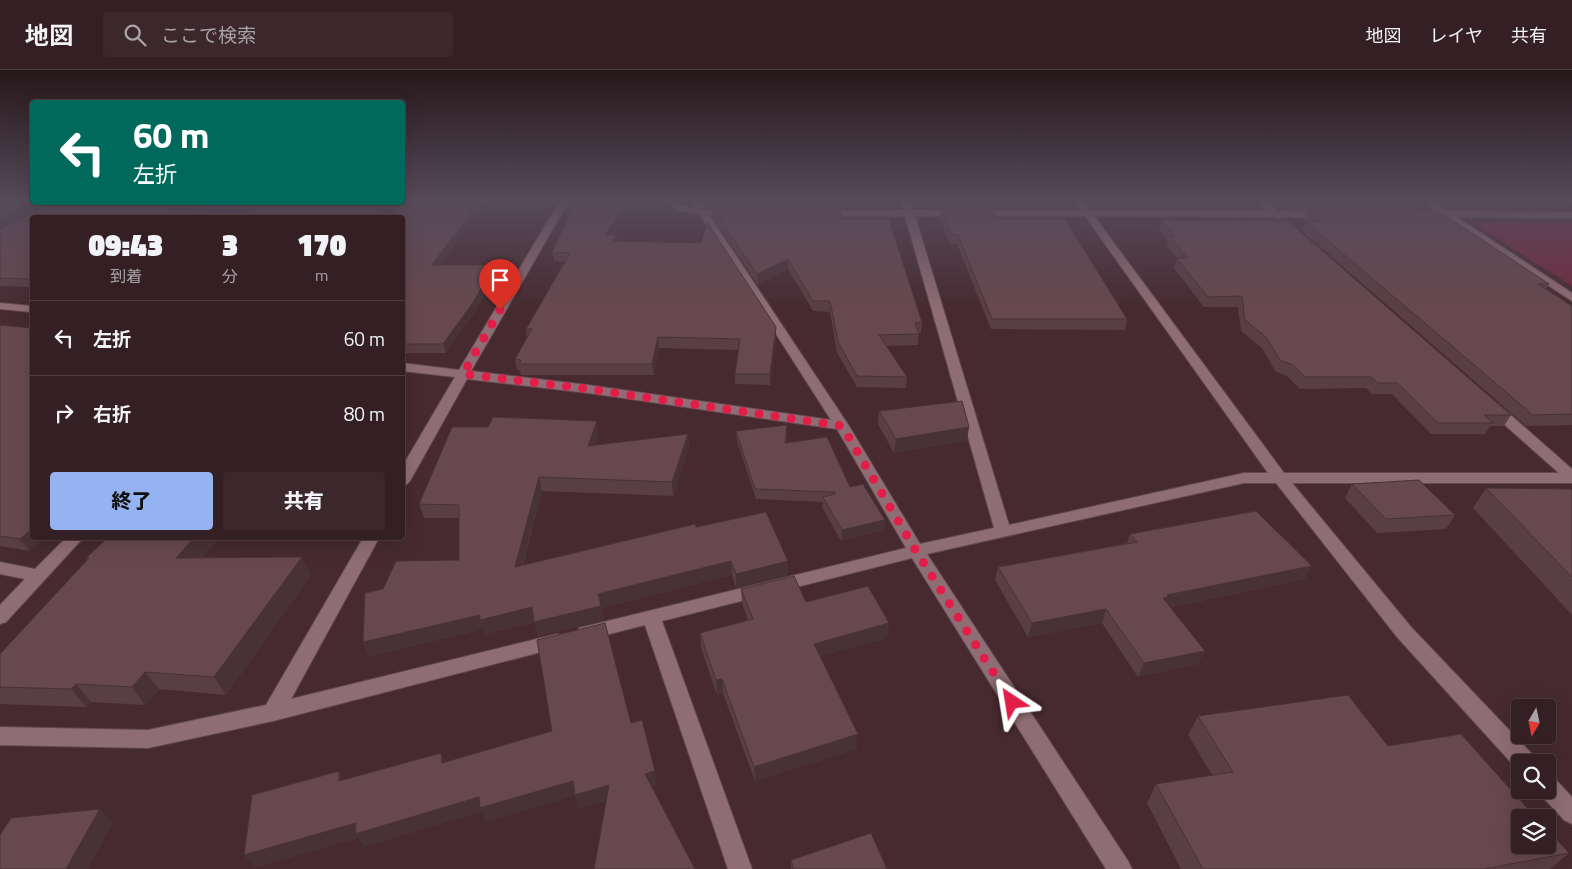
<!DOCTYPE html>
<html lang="ja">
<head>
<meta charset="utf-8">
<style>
	body { margin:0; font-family:"Titillium Web","Noto Sans JP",sans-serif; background:#3c282c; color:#f1f3f6; height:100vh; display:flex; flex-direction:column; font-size:19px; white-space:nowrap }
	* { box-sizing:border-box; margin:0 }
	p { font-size:16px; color:#a9a3a6 }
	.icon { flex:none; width:28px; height:28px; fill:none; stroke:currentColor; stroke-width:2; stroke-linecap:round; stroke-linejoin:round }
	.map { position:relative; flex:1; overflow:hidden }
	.panel { position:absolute; left:30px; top:145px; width:375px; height:325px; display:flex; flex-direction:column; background:#342024; border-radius:5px; box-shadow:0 5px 20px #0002,0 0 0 1px #4e3e41 }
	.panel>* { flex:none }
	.banner { position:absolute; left:30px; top:30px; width:375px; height:105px; border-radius:5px; box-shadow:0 5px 20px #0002,0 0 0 1px #4e3e41; background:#00695c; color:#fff; overflow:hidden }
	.needle { width:32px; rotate:189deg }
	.buttons { position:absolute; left:1511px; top:629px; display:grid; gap:10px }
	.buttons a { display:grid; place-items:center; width:45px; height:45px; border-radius:5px; background:#342024; box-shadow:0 5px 20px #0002,0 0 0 1px #4e3e41; font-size:25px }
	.pin { position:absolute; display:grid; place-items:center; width:42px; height:42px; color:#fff; margin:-51px -21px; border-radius:50% 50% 50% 0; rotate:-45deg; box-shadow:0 0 5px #0007 }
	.pin .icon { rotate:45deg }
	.me { position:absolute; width:55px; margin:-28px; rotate:327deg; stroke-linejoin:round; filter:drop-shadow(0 0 4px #0008) }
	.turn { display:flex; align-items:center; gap:18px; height:105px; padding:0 20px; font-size:22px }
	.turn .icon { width:65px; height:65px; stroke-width:2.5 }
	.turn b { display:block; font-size:35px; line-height:42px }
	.eta { display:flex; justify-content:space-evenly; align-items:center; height:85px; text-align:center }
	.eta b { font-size:30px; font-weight:800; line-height:35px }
	.action { display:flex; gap:10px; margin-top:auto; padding:10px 20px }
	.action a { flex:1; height:58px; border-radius:5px; background:#95b2f1; color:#111; font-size:20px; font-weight:800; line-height:58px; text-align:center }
	.action a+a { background:#3c282c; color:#f1f3f6 }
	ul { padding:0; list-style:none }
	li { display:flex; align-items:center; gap:15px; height:75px; padding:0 20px; border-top:1px solid #4e3e41 }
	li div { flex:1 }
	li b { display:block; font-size:19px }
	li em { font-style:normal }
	header { display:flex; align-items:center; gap:30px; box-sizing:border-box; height:70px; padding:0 25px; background:#342024; border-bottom:1px solid #4e3e41 }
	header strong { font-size:24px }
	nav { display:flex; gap:28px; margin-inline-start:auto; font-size:18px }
	.search { width:350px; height:45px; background:#3c282c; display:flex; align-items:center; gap:12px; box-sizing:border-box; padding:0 18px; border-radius:5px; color:#a9a3a6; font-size:19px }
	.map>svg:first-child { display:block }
</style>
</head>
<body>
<header>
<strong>地図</strong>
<div class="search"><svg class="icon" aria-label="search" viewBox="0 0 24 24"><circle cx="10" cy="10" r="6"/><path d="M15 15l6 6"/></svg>ここで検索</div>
<nav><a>地図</a><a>レイヤ</a><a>共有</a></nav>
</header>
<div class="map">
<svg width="1572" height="799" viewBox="0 0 1572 799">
	<rect width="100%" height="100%" fill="#462a30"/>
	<path fill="#75293f" d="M1472,153H1572V216Z"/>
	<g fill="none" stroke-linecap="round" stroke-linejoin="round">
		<defs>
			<path id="minor" d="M561,129H570L471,301L588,315L831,350L700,145L677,140L659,129C672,128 683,137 696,139L689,129H698L706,140H736V144L733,145H709L849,356L920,474L994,458L905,146H821L818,145V141L904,140L901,129H909L913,140L1081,141L1072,129H1081L1090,141H1267L1253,129H1263L1278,141L1329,142V146L1326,147H1282L1278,149L1273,147L1094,146L1284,403H1559L1488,340L1486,337L1488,334H1498L1572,399V413H1292L1411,557L1533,685L1535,692H1520V700L1517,699L1397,567L1276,413H1244L927,484L1128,791L1132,799H1106L912,488L662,551L752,799H728L645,555L586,570L579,568L577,563L579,558L906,478L837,359L588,323L467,309L410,411L407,414L402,416V397L455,307L402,301V293L459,300ZM915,146H1085L1268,403H1244L1009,455Z
				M1418,129H1429L1448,141L1572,142V148L1457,147L1572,223V231L1444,147L1421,146V142L1435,141Z
				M0,233L32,236V242L0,239Z
				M66,468H83L6,552L0,554V535L25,509L0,504V492L35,499Z
				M363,468H379L291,629L557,564L564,566L566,571L564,576L557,578L273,651L148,678L0,675V657L148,660L266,635Z
				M1548,707L1556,710L1572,727V754L1564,750L1540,724L1538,720H1548Z"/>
		</defs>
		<use href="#minor" stroke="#61494f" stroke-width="2"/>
		<use href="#minor" fill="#8f6d74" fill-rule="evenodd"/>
	</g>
	<path fill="#593e43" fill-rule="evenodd" d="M0,129L32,132H46L30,142H240L145,132H396L386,142H391L407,129H492L488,135H483L440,195H495L497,203L474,243L446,283H402V148H32V217L0,216ZM29,143V145L6,156Z
		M714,129L839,130V138L714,137Z
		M932,129H988L986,138H936Z
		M1278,129H1429L1431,130L1427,138H1420L1419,140L1549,214L1546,219L1572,236V355L1526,356L1302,161L1306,152L1303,149L1307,140H1417L1291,139Z
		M1432,129H1572V136L1445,137Z
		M629,135L612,165H616L617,171L776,257V268L770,315L735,314V304L738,280L659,278L654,305H521L520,300H517L515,289L527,267L526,259L564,192L554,191L552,182Z
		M712,137L842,149L922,252L921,263H919L918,275L886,276L907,307L906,318L857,317L837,283L830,242L813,241L788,199L758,215L712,147Z
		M941,139L998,149L1127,249L1125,260L991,259L957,174H950L940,148Z
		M1162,150L1511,345L1504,356H1490L1485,364H1431L1392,324H1372L1366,318L1300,319L1288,307L1275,301L1262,278L1241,261L1238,237H1204L1174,198L1177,188L1167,176L1168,171L1159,160Z
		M0,255L30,481L0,476Z
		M879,341L967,371L894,383L878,354Z
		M736,361L787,365L786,373L850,417L885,450L884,460L841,471L822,437L823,432L756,429L737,371Z
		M599,364L595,375L688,364L689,377L673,426L542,421L523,495L696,457L788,491V505L736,518L732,505L601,538L604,550L538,566L534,552L485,564L484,559L370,586L363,572L383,519L459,490V448H424L419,434Z
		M1352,414L1455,445L1446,459L1377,463L1345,428Z
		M1486,418L1572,419V545L1473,438Z
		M1130,464L1305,509L1171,537L1198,594L1138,607L1102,553L1028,567L995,510L998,497L1127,473Z
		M216,472L202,488L311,505L226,625L159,619L145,635L91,632L86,637L0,634V584L88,489L86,488Z
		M741,519L806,532L889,553L887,568L820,586L858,664L856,679L755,711L723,623L717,625L701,578L700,563L748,550L742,533Z
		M1198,646L1388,676L1569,783L1550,799H1181L1147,733L1156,714L1212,705L1188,665Z
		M791,790L887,799H791Z"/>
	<path fill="#483237" d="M481,129L483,135L434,203L432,195Z
		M487,129H492L488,135Z
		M626,129H628L629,135L608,174L606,165Z
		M32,131V132H46L0,160V149Z
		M386,132H396L381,147L378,142V139Z
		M616,165L618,174L613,171Z
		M788,189V199L758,215L757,204Z
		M495,195L497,203L474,243L446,283L443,274Z
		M776,257V268L770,315V304Z
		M658,267L659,278L654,305L652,294Z
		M597,351L599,364L590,389L588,376Z
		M969,357L967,371L894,383L896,369Z
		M688,364L689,377L673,426L672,412Z
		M539,407L542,421L518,511L515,497Z
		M885,450L884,460L841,471L842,460Z
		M32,459V468H46L30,481L20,469Z
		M194,468H213L216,472L187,506L176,488Z
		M302,487L311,505L226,625L214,607Z
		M731,491L732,505L601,538L604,550L538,566L534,552L598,524Z
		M788,491V505L736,518V504Z
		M1312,496L1305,509L1164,538L1163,528L1167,525Z
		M532,537L536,551L485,564L484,559L370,586L363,572L480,545Z
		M1106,539L1102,553L1028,567L1032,553Z
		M889,553L887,568L814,588V574Z
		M1205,581L1198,594L1138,607L1144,593Z
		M145,602L159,619L145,635L132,617Z
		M722,609L723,623L717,625L716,610Z
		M76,614L91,632L86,637L71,619Z
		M858,664L856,679L755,711L754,697Z
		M441,683L448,697L442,693Z
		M339,701L348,715L339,711Z
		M655,701L657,715L647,718L645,704Z
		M573,711L609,715L612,729L579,739L575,726L486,752L482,742L364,777L358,768L255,798L244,785L356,753L479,727Z
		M100,739L113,753L88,799H66Z"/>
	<path fill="#67484e" stroke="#483237" d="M0,129H32V131L0,149Z
		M407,129H481L432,195H495L472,234L443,274H402V148H32V209L0,208V159L29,145L30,142H34L49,132H116L211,142H249L251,140L245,136L214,132H386L378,139V142H391Z
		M577,129H626L606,165H616L613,171L701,173L707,152L776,257L770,304H735L740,269L658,267L652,294H519L521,290L515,289L532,259H526L570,183L552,182Z
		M714,129H839V130Z
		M1291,129H1429L1431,130H1419L1423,132L1294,131Z
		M1448,129H1524L1449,130Z
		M712,137L840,138L842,149H889L922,252L915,253L919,264L879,265L907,307L857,306L838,272L830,231H813L788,189L757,204Z
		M941,139H993L998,149H1065L1127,249H992L958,165L951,164Z
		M1307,140H1437L1549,214H1538L1572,236V344L1533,345L1306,152H1321Z
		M1162,150L1288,151L1511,345H1484L1493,353H1438L1398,313H1378L1371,307H1305L1293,295L1280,290L1266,267L1245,250L1242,226L1208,227L1177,188H1188L1169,166H1175Z
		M0,255L32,258V459L20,469L0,466Z
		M962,331L969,357L896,369L879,341Z
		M493,347L597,351L588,376L688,364L672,412L539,407L515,497L695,454L696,457L766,442L788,491L736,504L731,491L598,524L601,536L534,552L532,537L480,550V545L363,572L365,523L383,519L396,491L459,490V435L419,434L452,357H488Z
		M787,355L785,373L827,367L850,417L863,414L885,450L842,460L823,427L835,424V422L755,419L736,361Z
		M1419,410L1455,445L1386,449L1352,414Z
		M1486,418L1572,419V507Z
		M1256,441L1312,496L1167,525L1168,527L1163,528L1205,581L1144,593L1106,539L1032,553L998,497L1137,472L1130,464Z
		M107,468H194L176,488L302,487L214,607L145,602L132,617L76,614L71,619L0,617V584L89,488H86Z
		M794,506L806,532L868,516L889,553L814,574L858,664L754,697L722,609L716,610L700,563L753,549L741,519Z
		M605,553L631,653L642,650L655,701L645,704L695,799H594L609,715L575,725L573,711L480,738L479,727L355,764L356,753L244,785L252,725L339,701V711L441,683L442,693L552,661L537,570Z
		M1348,625L1388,676L1461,664L1536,748H1520V775H1548V760L1569,783L1484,799H1203L1156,714L1233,702L1198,646Z
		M100,739L66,799H0V765L11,748Z
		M871,763L887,799H794L791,790Z"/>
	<linearGradient id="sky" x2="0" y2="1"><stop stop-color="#26171a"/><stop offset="0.54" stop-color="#574a59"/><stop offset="1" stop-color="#574a59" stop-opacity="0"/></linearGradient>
	<rect width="1572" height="240" fill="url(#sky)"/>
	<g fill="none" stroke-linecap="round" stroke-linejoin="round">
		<path stroke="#e11d48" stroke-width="9" stroke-dasharray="0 16.2" d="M500,240L463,304L588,319L842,356L916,481L1012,632"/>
	</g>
</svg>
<div class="buttons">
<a><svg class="needle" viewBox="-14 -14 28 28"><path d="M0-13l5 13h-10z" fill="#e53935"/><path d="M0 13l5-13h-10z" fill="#a9a3a6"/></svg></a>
<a><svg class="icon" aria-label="search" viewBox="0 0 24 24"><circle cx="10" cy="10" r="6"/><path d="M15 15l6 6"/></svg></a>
<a><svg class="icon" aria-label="layers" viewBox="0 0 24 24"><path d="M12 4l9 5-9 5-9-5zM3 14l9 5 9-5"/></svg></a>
</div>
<div class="pin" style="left:500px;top:240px;background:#d93025"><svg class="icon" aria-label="arrive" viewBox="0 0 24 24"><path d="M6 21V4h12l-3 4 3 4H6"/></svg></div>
<svg class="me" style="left:1012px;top:632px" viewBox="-20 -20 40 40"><path d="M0-17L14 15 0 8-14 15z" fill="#e11d48" stroke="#fff" stroke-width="4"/></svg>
<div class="banner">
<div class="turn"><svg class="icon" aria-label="left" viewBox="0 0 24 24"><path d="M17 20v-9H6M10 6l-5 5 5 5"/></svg><div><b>60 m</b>左折</div></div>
</div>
<section class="panel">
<div class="eta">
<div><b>09:43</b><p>到着</p></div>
<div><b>3</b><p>分</p></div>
<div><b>170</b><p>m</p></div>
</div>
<ul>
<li><svg class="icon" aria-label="left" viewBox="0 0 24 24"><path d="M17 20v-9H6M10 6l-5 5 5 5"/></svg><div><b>左折</b></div><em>60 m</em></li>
<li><svg class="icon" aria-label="right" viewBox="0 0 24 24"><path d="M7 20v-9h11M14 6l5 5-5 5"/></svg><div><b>右折</b></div><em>80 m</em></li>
</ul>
<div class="action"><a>終了</a><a>共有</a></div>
</section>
</div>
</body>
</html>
